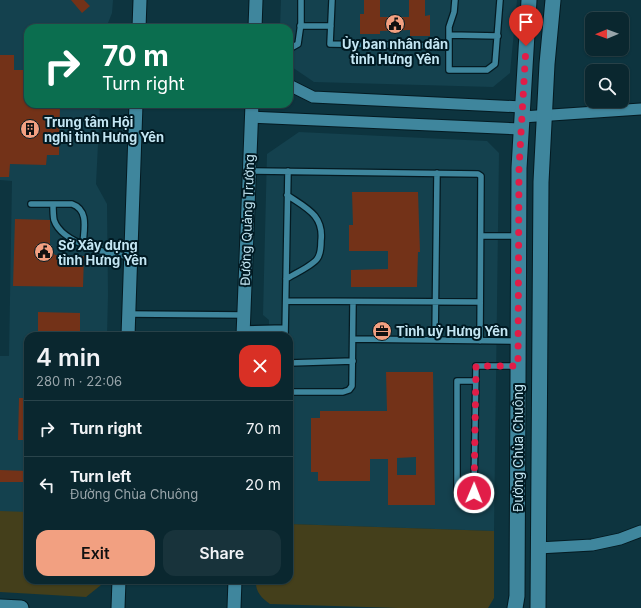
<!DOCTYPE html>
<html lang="en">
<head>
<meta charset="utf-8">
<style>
	body { margin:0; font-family:Inter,sans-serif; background:#18333b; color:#f1f3f6; height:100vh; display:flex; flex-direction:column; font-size:15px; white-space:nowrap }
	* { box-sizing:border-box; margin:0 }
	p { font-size:13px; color:#99a5aa }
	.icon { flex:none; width:22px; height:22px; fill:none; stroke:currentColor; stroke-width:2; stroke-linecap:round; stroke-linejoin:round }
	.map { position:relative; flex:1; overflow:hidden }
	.panel { position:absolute; left:24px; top:332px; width:269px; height:252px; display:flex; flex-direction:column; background:#0a272f; border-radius:12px; box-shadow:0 1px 3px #0004,0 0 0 1px #2a444b }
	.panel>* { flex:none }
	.banner { position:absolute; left:24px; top:24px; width:269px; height:84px; border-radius:12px; box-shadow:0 1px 3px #0004,0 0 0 1px #2a444b; background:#0b6e4f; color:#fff; overflow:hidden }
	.needle { width:26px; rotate:269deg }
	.buttons { position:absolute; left:585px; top:12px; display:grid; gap:8px }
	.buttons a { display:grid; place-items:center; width:44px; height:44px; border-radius:8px; background:#0a272f; box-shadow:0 1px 3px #0004,0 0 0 1px #2a444b; font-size:20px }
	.pin { position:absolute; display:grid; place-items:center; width:34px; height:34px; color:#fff; margin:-41px -17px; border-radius:50% 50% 50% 0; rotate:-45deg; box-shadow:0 0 4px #0007 }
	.pin .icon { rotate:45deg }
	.me { position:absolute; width:44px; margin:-22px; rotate:1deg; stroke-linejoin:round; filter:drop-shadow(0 0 3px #0008) }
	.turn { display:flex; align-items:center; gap:14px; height:84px; padding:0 12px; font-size:18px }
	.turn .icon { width:52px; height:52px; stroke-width:2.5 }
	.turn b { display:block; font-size:28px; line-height:34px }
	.round { display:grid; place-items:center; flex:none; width:42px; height:42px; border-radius:12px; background:#18333b }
	.overview { display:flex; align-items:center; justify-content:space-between; height:68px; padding:0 12px }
	h1 { font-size:24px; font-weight:600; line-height:30px }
	.primary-button { display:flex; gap:8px; margin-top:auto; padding:8px 12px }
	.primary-button a { flex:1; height:46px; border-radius:12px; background:#f2a081; color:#111; font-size:16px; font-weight:600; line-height:46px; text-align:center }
	.primary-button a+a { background:#18333b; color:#f1f3f6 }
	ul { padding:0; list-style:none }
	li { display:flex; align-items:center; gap:12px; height:56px; padding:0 12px; border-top:1px solid #2a444b }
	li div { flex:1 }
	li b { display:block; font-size:15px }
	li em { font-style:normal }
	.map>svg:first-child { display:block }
</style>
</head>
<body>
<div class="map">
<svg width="641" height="608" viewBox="0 0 641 608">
	<rect width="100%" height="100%" fill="#0d343f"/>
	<path fill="#14414e" d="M0,0H113L112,13L106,28H28V104H100L96,184L107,204L108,295L107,336H28V512H0V356H9L12,181L0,180Z
		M281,0H517L510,73L493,87L314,82L289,65V28H280Z
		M299,132L487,141L499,153L494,531L289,524V336H267L269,334V320L263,315L267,154Z"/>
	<path fill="#443f1b" d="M0,511L28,512V580H101V585L86,597L0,592Z
		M289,524L494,531V598L488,608H398L270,604C261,598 255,591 256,580H289Z"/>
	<path fill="#733218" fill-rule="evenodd" d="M71,0H84L90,6L82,13Z
		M364,0H380V17H409V0H425V16L430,15V36H410V30L380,31V34H360V14H364Z
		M0,55H14V70H28V104H60L59,155H47L46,165L10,164L9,177H0Z
		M352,192H418L420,252H418L417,287H351V270L388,269V251H349V225H353Z
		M15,219L50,220V248L55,255L84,256L83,287L13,286Z
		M38,312L80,313V336H38Z
		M386,372H433L435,505H388V459H370V481H318V472H311V418H320V411H387ZM416,457V475H397V458Z
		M19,398H28V440H18Z
		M0,470L28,471V482H0Z"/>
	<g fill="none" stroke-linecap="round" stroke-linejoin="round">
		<defs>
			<path id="service" d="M332,0L330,44L448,46
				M455,0L454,12L449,27V70H487L495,64L500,0
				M300,26H331
				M449,35L498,36
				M289,49L298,44L301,23V0
				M249,171L478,174L481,176L480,341
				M31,204H72C89,210 84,229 83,244
				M53,204C53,209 53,215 54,220C62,244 109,254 131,257
				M481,236H517
				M286,279C294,274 312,266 317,259C321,254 321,247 321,241C324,215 306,208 287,195
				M286,301L480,302
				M129,314L244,315
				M244,329L285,328
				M285,336L288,171
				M354,339L518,341
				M435,340L437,173
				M289,363L353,361
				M476,381H457V493H474L476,366H518
				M289,392H343L349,390L352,386L353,302"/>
			<path id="minor" d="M289,85L313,97L522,107
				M251,117L521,129
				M522,117L641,109
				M538,548L592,545L620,539L641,531"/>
			<path id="tertiary" d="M139,28L140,0
				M255,28L256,0
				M128,336L136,104
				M243,336L252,104
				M118,608L119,580
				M234,608L235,580"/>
			<path id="secondary" d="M0,607L21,608
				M515,608L517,596L519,168L529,0
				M538,608L541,182L547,64L553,0"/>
		</defs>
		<use href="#service" stroke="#041a21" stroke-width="8"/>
		<use href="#minor" stroke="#041a21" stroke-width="13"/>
		<use href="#tertiary" stroke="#041a21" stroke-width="15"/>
		<use href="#secondary" stroke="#041a21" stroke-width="17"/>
		<use href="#service" stroke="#3f869d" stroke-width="5.5"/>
		<use href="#minor" stroke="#3f869d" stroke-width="11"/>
		<use href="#tertiary" stroke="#3f869d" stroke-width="13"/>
		<use href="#secondary" stroke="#3f869d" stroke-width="15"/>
	</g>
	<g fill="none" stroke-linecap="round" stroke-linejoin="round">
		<path stroke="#e11d48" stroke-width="7" stroke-dasharray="0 12.6" d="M474,493L476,366H518L519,168L526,46"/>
	</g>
	<defs>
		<symbol id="civic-disc" viewBox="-11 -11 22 22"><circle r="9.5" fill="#f2a081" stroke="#001a23"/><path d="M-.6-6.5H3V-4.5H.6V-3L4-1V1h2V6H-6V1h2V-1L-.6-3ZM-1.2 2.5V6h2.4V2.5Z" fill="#111"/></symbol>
		<symbol id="building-disc" viewBox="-11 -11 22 22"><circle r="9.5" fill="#f2a081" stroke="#001a23"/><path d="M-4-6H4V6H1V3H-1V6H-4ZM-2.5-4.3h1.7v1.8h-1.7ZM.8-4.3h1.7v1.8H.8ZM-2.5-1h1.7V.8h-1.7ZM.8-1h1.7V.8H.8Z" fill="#111"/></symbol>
		<symbol id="office-disc" viewBox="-11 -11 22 22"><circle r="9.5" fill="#f2a081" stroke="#001a23"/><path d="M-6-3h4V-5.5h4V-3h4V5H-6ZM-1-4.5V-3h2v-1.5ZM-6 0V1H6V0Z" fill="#111"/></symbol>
	</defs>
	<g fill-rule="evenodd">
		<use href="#civic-disc" x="384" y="13" width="22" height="22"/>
		<use href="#building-disc" x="19" y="118" width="22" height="22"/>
		<use href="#civic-disc" x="33" y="241" width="22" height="22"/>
		<use href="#office-disc" x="371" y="320" width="22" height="22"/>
	</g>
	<g text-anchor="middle" stroke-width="4" stroke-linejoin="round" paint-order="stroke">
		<g font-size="13" font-weight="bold" fill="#c4e6f3" stroke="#001a23" text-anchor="start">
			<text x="395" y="49" text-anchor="middle">Ủy ban nhân dân<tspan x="395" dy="15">tỉnh Hưng Yên</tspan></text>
			<text x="44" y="127">Trung tâm Hội<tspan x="44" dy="15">nghị tỉnh Hưng Yên</tspan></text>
			<text x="58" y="250">Sở Xây dựng<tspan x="58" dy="15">tỉnh Hưng Yên</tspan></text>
			<text x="396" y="336">Tỉnh uỷ Hưng Yên</text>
		</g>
		<g font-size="13" fill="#c4e6f3" stroke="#001a23">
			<text transform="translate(247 220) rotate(-88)" y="5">Đường Quảng Trường</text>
			<text transform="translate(518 448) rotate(-90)" y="5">Đường Chùa Chuông</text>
		</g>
	</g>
</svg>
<div class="buttons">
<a><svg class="needle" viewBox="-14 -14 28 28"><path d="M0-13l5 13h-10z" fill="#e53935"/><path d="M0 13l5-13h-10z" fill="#99a5aa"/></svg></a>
<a><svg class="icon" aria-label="search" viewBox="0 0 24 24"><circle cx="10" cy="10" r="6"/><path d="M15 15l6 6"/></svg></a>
</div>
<div class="pin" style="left:526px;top:46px;background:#d93025"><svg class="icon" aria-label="arrive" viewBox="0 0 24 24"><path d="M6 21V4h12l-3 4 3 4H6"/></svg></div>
<svg class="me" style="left:474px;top:493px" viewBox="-20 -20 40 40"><circle r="17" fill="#e11d48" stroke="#fff" stroke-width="3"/><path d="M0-11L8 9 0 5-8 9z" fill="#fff"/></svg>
<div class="banner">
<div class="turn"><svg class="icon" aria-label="right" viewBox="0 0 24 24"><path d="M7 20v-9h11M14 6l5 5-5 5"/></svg><div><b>70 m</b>Turn right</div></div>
</div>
<section class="panel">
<div class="overview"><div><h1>4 min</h1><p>280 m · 22:06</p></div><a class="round" style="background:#d93025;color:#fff"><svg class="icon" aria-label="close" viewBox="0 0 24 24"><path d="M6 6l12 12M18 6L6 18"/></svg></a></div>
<ul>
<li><svg class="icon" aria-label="right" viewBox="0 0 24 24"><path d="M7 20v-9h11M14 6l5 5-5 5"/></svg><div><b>Turn right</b></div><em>70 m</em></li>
<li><svg class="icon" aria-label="left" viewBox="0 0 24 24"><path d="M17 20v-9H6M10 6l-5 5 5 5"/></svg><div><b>Turn left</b><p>Đường Chùa Chuông</p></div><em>20 m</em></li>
</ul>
<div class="primary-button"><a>Exit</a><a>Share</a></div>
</section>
</div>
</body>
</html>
